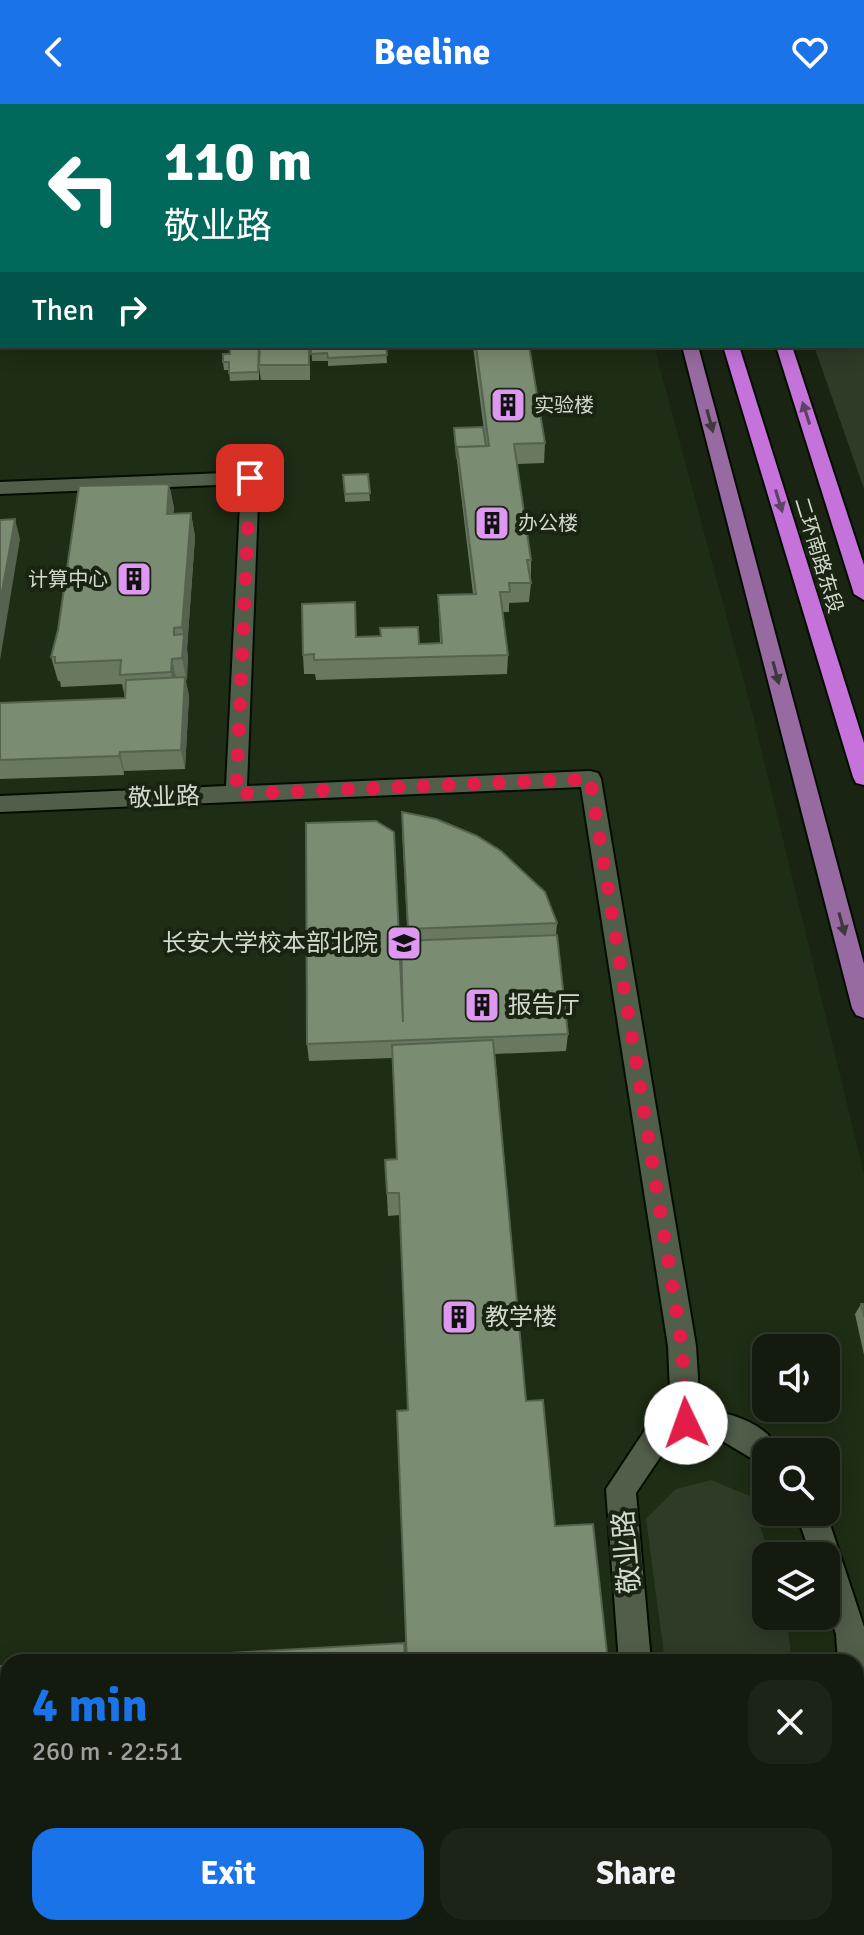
<!DOCTYPE html>
<html lang="en">
<head>
<meta charset="utf-8">
<style>
	body { margin:0; font-family:Signika,"Noto Sans SC",sans-serif; background:#1c2417; color:#f1f3f6; height:100vh; display:flex; flex-direction:column; font-size:30px; white-space:nowrap }
	* { box-sizing:border-box; margin:0 }
	p { font-size:26px; color:#9da19e }
	.icon { flex:none; width:44px; height:44px; fill:none; stroke:currentColor; stroke-width:2; stroke-linecap:round; stroke-linejoin:round }
	.map { position:relative; flex:1; overflow:hidden }
	.drawer { position:absolute; left:0px; top:1550px; width:864px; height:282px; display:flex; flex-direction:column; background:#131b0e; border-radius:24px 24px 0 0; box-shadow:0 4px 20px #0003,0 0 0 2px #32392e }
	.drawer>* { flex:none }
	.top-card { position:absolute; left:0px; top:0px; width:864px; height:244px; box-shadow:0 4px 20px #0003,0 0 0 2px #32392e; background:#00695c; color:#fff; overflow:hidden }
	.controls { position:absolute; left:752px; top:1230px; display:grid; gap:16px }
	.controls a { display:grid; place-items:center; width:88px; height:88px; border-radius:16px; background:#131b0e; box-shadow:0 4px 20px #0003,0 0 0 2px #32392e; font-size:40px }
	.pin { position:absolute; display:grid; place-items:center; width:68px; height:68px; color:#fff; margin:-34px; border-radius:16px; box-shadow:0 4px 12px #0006 }
	.me { position:absolute; width:88px; margin:-44px; rotate:357deg; stroke-linejoin:round; filter:drop-shadow(0 0 6px #0008) }
	.turn { display:flex; align-items:center; gap:28px; height:168px; padding:0 32px; font-size:36px }
	.turn .icon { width:104px; height:104px; stroke-width:2.5 }
	.turn b { display:block; font-size:56px; line-height:68px }
	.then { display:flex; align-items:center; height:76px; padding:0 32px; background:#0003; gap:16px; font-size:30px }
	.round { display:grid; place-items:center; flex:none; width:84px; height:84px; border-radius:24px; background:#1c2417 }
	.overview { display:flex; align-items:center; justify-content:space-between; height:136px; padding:0 32px }
	h1 { font-size:48px; font-weight:800; line-height:60px; color:#1a73e8 }
	.button { display:flex; gap:16px; margin-top:auto; padding:16px 32px }
	.button a { flex:1; height:92px; border-radius:24px; background:#1a73e8; color:#fff; font-size:32px; font-weight:800; line-height:92px; text-align:center }
	.button a+a { background:#1c2417; color:#f1f3f6 }
	header { display:flex; justify-content:space-between; align-items:center; height:104px; padding:0 32px; background:#1a73e8; color:#fff; font-size:36px; font-weight:800 }
	.map>svg:first-child { display:block }
</style>
</head>
<body>
<header><svg class="icon" aria-label="back" viewBox="0 0 24 24"><path d="M15 5l-7 7 7 7"/></svg>Beeline<svg class="icon" aria-label="heart" viewBox="0 0 24 24"><path d="M12 20l-8-8c-3-5 5-10 8-4 3-6 11-1 8 4z"/></svg></header>
<div class="map">
<svg width="864" height="1831" viewBox="0 0 864 1831">
	<rect width="100%" height="100%" fill="#192413"/>
	<path fill="#1e2d15" fill-rule="evenodd" d="M0,0H584L2,2V242H654L752,607L864,1070V1831H0ZM766,1244H826V1304H766ZM766,1348H826V1408H766ZM766,1452H826V1512H766ZM8,1558H856V1824H8Z"/>
	<path fill="#2e3b27" d="M140,0H585L586,2H140Z
		M862,91L864,96V385L814,242H862Z
		M711,1376L752,1393L769,1452H766V1512H786L792,1558H665L646,1415L676,1385Z"/>
	<g fill="none" stroke-linecap="round" stroke-linejoin="round">
		<defs>
			<path id="minor" d="M250,368L259,374L247,682L590,667L598,669L601,675L696,1242L700,1306C728,1307 768,1319 780,1348H766V1363L719,1335L687,1333L667,1343L636,1389L651,1558H619L606,1385L647,1323L671,1311L668,1242L581,683L0,708V692L226,682L241,380L0,390V378Z
				M796,1408H826L864,1523V1637L856,1640V1558H838L836,1530L826,1500V1452H811Z
				M762,1824H796L797,1831H763Z"/>
			<path id="major" d="M619,0H633L634,2H620Z
				M829,0H843L844,2H830Z
				M862,54H864V67H862Z
				M682,242H698L864,860V914L856,911L852,904Z"/>
			<path id="highway" d="M650,0H664L665,2H651Z
				M699,0H713L714,2H700Z
				M723,242H739L864,639V681L856,679L853,673Z
				M776,242H792L864,461V496L854,490Z"/>
		</defs>
		<use href="#minor" stroke="#040d01" stroke-width="4"/>
		<use href="#major" stroke="#040d01" stroke-width="4"/>
		<use href="#highway" stroke="#040d01" stroke-width="4"/>
		<use href="#minor" fill="#515e4a" fill-rule="evenodd"/>
		<use href="#major" fill="#976ba1" fill-rule="evenodd"/>
		<use href="#highway" fill="#c573db" fill-rule="evenodd"/>
	</g>
	<path fill="#697861" d="M0,0H11V2H2V60H0Z
		M229,0H359V2H229Z
		M0,85H2V188L0,198Z
		M260,242H310V276H261L259,264V276L230,277L229,266H224L223,258L230,250Z
		M311,242H386L387,259L328,262V257H312Z
		M473,242H529L545,339L544,359L517,360L531,456V479L529,498L509,499V508H502L508,551L507,570L316,576L315,570H304L303,551L357,533L419,540H440L438,491L473,490L454,332V324L486,342Z
		M368,370L370,397L345,398L343,371Z
		M169,380L174,404L173,410L191,409L195,433L187,545L188,554L186,578L189,592L185,665L124,667V671L0,675V599L125,594L122,580L61,583L60,577H58L51,553Z
		M402,727L557,819L556,831L568,930L566,947L495,950L526,1297L555,1422L608,1558L408,1306L400,1111L388,1112L385,1056L397,1055L393,954L309,957L307,940L403,918L408,837Z
		M861,1200H864V1251L855,1210Z
		M0,1562H8V1648H0Z"/>
	<path fill="#55624f" d="M0,165L2,173V188L0,198Z
		M169,380L174,404L171,434L167,410Z
		M191,409L195,433L187,545L188,554L187,578L182,554L184,533L182,523Z
		M15,415L20,435L0,556V499Z
		M172,555L177,578L176,592L171,568Z
		M185,573L189,592L185,665L181,646Z
		M120,648L124,667V671L119,652Z
		M166,1824H174V1831H166Z"/>
	<path fill="#7a8c71" stroke="#55624f" stroke-width="2" d="M27,0H60L62,2H26Z
		M256,0H359V2H256Z
		M0,3H2V40H0Z
		M0,85H2V120L0,121Z
		M0,124H2V156H0Z
		M230,242H259L258,268L229,269V258H223V250H230Z
		M260,242H309V261H259Z
		M311,242H386L387,251L328,254L327,249L311,250Z
		M476,242H529L545,339L514,340L531,456H527L531,479H509L510,488H500L508,551L314,556V550L303,551L302,500L355,498L356,533L381,532L380,524L418,523L419,540L442,539L438,491L476,490L457,343L489,342Z
		M483,323L486,342L457,343V355L454,324Z
		M368,370L370,389L345,390L343,371Z
		M169,380L167,410L191,409L182,523L174,524V531L184,530L182,554L172,555L171,568L120,571L121,556L55,559V553H51L58,526L79,382Z
		M15,415L0,499V416Z
		M185,573L181,646L120,648L119,652L0,656V599L125,594L126,576Z
		M402,708L436,715L477,732L501,747L545,788L557,819L408,825Z
		M376,717L394,728L403,918L401,837L557,831L568,930L307,940L306,719Z
		M493,936L526,1297L543,1296L555,1422L593,1420L608,1558H407L397,1307L408,1306L399,1089H387L385,1056L397,1055L392,941Z
		M861,1200H864V1213Z
		M404,1539L405,1558H71Z
		M0,1562H8V1640H0Z
		M12,1824H166V1831H11Z
		M430,1824H574L575,1831H430Z"/>
	<defs><path id="oneway-solid" d="M-6-.8H1V-3.2L6.5 0L1 3.2V.8H-6Z" transform="scale(2)"/></defs>
	<g fill="#5e4463">
		<use href="#oneway-solid" transform="translate(806 309) rotate(-108)"/>
		<use href="#oneway-solid" transform="translate(779 397) rotate(73)"/>
	</g>
	<g fill="#3f393e">
		<use href="#oneway-solid" transform="translate(710 317) rotate(75)"/>
		<use href="#oneway-solid" transform="translate(776 569) rotate(75)"/>
		<use href="#oneway-solid" transform="translate(842 820) rotate(75)"/>
	</g>
	<g fill="none" stroke-linecap="round" stroke-linejoin="round">
		<path stroke="#e11d48" stroke-width="14" stroke-dasharray="0 25.2" d="M250,374L236,690L590,675L682,1242L686,1319"/>
	</g>
	<defs>
		<symbol id="building-square" viewBox="-11 -11 22 22"><rect x="-9" y="-9" width="18" height="18" rx="4" fill="#df98f2" stroke="#192413"/><path d="M-4-6H4V6H1V3H-1V6H-4ZM-2.5-4.3h1.7v1.8h-1.7ZM.8-4.3h1.7v1.8H.8ZM-2.5-1h1.7V.8h-1.7ZM.8-1h1.7V.8H.8Z" fill="#111"/></symbol>
		<symbol id="university-square" viewBox="-11 -11 22 22"><rect x="-9" y="-9" width="18" height="18" rx="4" fill="#df98f2" stroke="#192413"/><path d="M0-5L7-2L0 1L-7-2ZM-4 1L0 2.5L4 1V4Q0 6-4 4Z" fill="#111"/></symbol>
	</defs>
	<g fill-rule="evenodd">
		<use href="#building-square" x="488" y="281" width="40" height="40"/>
		<use href="#building-square" x="472" y="399" width="40" height="40"/>
		<use href="#building-square" x="114" y="455" width="40" height="40"/>
		<use href="#university-square" x="384" y="819" width="40" height="40"/>
		<use href="#building-square" x="462" y="881" width="40" height="40"/>
		<use href="#building-square" x="439" y="1193" width="40" height="40"/>
	</g>
	<g text-anchor="middle" stroke-width="8" stroke-linejoin="round" paint-order="stroke">
		<g font-size="20" fill="#d2dace" stroke="#192413" text-anchor="start">
			<text x="534" y="308">实验楼</text>
			<text x="518" y="426">办公楼</text>
			<text x="108" y="482" text-anchor="end">计算中心</text>
		</g>
		<g font-size="20" fill="#d2dace" stroke="#192413">
			<text transform="translate(819 451) rotate(73)" y="7">二环南路东段</text>
		</g>
		<g font-size="24" fill="#d2dace" stroke="#192413">
			<text transform="translate(164 693) rotate(-2)" y="8">敬业路</text>
		</g>
		<g font-size="24" fill="#d2dace" stroke="#192413" text-anchor="start">
			<text x="378" y="847" text-anchor="end">长安大学校本部北院</text>
			<text x="508" y="909">报告厅</text>
			<text x="485" y="1221">教学楼</text>
		</g>
		<g font-size="28" fill="#d2dace" stroke="#192413">
			<text transform="translate(626 1448) rotate(-95)" y="10">敬业路</text>
		</g>
	</g>
</svg>
<div class="controls">
<a><svg class="icon" aria-label="sound" viewBox="0 0 24 24"><path d="M4 9h4l5-4v14l-5-4H4zM17 9q2 3 0 6"/></svg></a>
<a><svg class="icon" aria-label="search" viewBox="0 0 24 24"><circle cx="10" cy="10" r="6"/><path d="M15 15l6 6"/></svg></a>
<a><svg class="icon" aria-label="layers" viewBox="0 0 24 24"><path d="M12 4l9 5-9 5-9-5zM3 14l9 5 9-5"/></svg></a>
</div>
<div class="pin" style="left:250px;top:374px;background:#d93025"><svg class="icon" aria-label="arrive" viewBox="0 0 24 24"><path d="M6 21V4h12l-3 4 3 4H6"/></svg></div>
<svg class="me" style="left:686px;top:1319px" viewBox="-20 -20 40 40"><circle r="19" fill="#fff"/><path d="M0-13L10 11 0 6-10 11z" fill="#e11d48"/></svg>
<div class="top-card">
<div class="turn"><svg class="icon" aria-label="left" viewBox="0 0 24 24"><path d="M17 20v-9H6M10 6l-5 5 5 5"/></svg><div><b>110 m</b>敬业路</div></div>
<div class="then">Then<svg class="icon" aria-label="right" viewBox="0 0 24 24"><path d="M7 20v-9h11M14 6l5 5-5 5"/></svg></div>
</div>
<section class="drawer">
<div class="overview"><div><h1>4 min</h1><p>260 m · 22:51</p></div><a class="round"><svg class="icon" aria-label="close" viewBox="0 0 24 24"><path d="M6 6l12 12M18 6L6 18"/></svg></a></div>
<div class="button"><a>Exit</a><a>Share</a></div>
</section>
</div>
</body>
</html>
